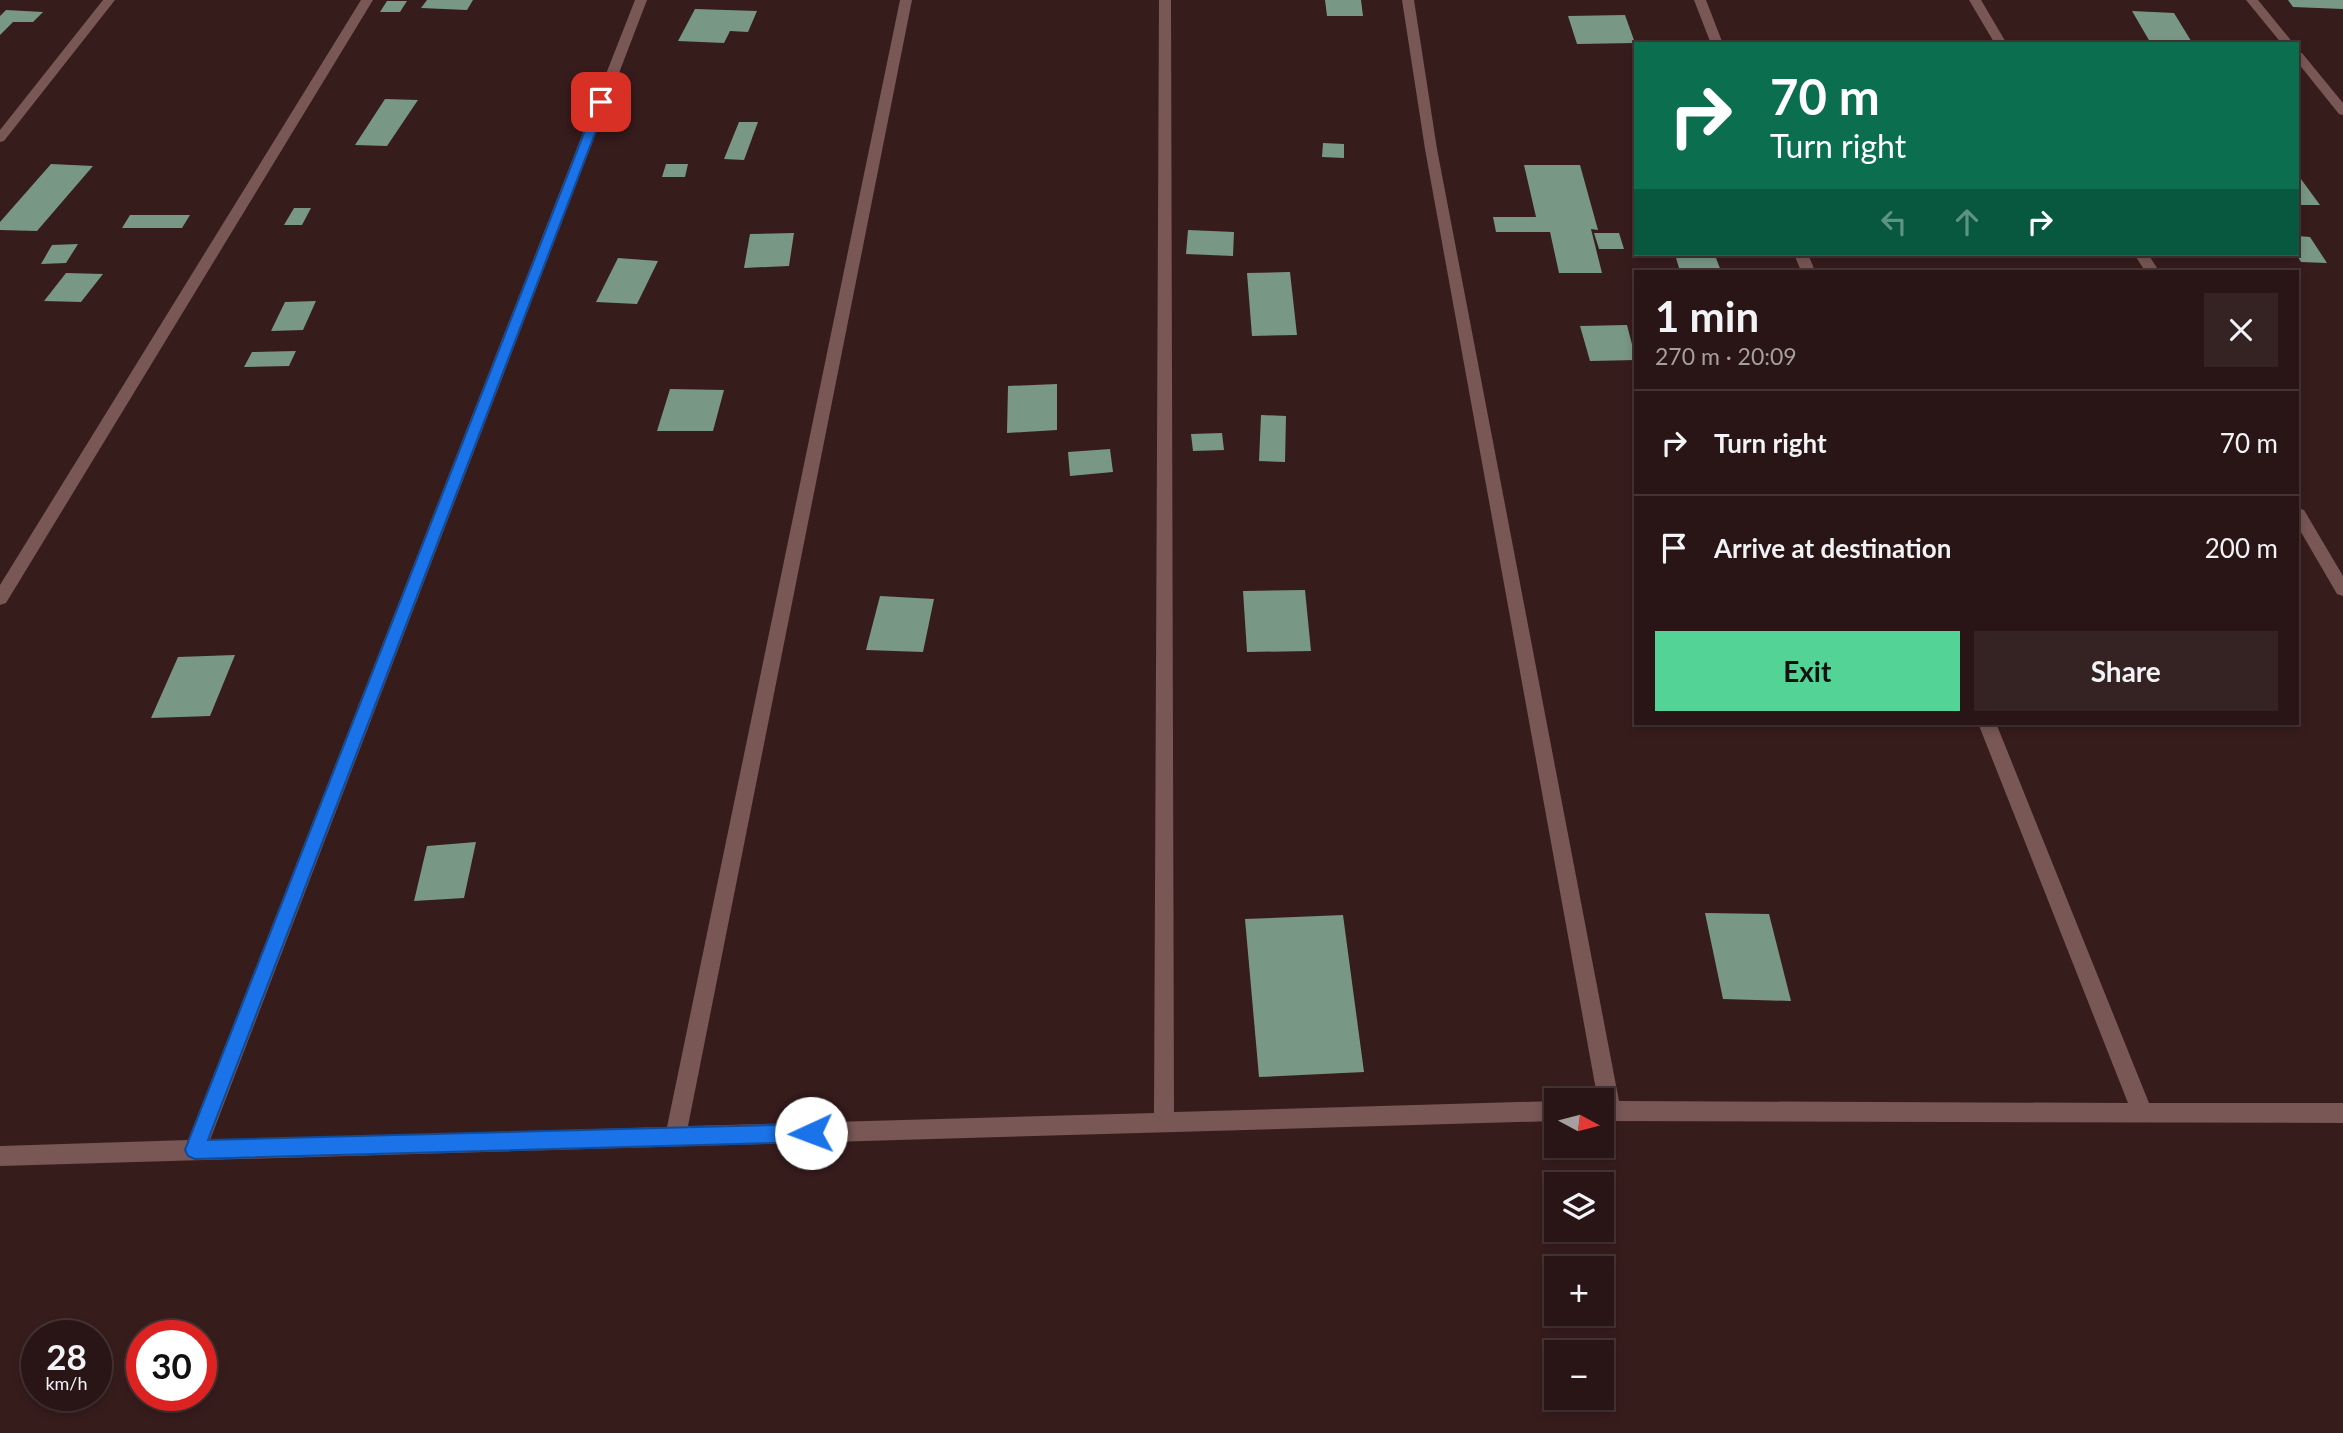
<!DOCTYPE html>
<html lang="en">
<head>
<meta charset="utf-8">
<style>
	body { margin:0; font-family:Lato,sans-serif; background:#352222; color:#f1f3f6; height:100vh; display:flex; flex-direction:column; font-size:26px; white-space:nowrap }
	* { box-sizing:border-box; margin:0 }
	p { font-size:23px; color:#a59fa0 }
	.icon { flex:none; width:38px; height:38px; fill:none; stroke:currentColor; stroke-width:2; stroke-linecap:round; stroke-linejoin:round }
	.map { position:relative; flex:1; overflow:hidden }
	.drawer { position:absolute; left:1634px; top:270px; width:665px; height:455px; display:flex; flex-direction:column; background:#291515; border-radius:0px; box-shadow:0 4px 10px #0003,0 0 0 2px #453434 }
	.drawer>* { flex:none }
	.top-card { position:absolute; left:1634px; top:42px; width:665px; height:214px; border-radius:0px; box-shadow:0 4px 10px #0003,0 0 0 2px #453434; background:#0b6e4f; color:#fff; overflow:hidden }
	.needle { width:46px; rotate:97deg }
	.controls { position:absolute; left:1544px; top:1088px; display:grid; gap:14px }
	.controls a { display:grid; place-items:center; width:70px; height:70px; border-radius:0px; background:#291515; box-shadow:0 4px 10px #0003,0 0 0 2px #453434; font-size:35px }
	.speed { position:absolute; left:21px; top:1320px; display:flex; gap:14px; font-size:35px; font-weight:700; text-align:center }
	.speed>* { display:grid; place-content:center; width:91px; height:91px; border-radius:50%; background:#291515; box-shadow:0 4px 10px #0003,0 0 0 2px #453434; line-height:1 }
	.speed small { font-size:18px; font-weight:400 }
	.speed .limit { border:10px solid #d22; background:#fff; color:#111 }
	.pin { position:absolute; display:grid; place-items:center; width:60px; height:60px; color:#fff; margin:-30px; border-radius:14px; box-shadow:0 4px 10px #0006 }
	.me { position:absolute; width:77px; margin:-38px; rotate:268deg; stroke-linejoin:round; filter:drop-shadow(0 0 5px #0008) }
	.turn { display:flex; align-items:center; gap:24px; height:147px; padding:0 21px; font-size:32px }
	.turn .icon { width:91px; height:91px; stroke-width:2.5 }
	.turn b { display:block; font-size:49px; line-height:60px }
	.lanes { display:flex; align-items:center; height:66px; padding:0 21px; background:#0003; justify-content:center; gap:35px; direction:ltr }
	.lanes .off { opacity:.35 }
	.round { display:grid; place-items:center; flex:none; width:74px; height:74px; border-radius:0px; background:#352222 }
	.summary { display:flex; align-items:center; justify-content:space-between; height:119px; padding:0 21px }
	h1 { font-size:42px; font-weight:700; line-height:52px }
	.cta { display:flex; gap:14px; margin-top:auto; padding:14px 21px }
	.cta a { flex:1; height:80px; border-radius:0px; background:#54d396; color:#111; font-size:28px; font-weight:700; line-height:80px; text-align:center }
	.cta a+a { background:#352222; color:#f1f3f6 }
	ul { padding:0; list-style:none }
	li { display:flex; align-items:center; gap:21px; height:105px; padding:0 21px; border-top:2px solid #453434 }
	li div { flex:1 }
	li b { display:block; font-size:26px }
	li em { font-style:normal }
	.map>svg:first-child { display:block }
</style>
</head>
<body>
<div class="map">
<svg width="2343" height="1433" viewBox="0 0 2343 1433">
	<rect width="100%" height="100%" fill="#371c1c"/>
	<path fill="#799785" d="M427,0H473L467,10L421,8Z
		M1325,0H1361L1363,16H1327Z
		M2288,0H2343V9L2293,7Z
		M387,1H407L400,12H380Z
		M695,9L757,11L748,32L730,31L724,43L678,41Z
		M6,10L43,12L33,22H13L0,35V16Z
		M2132,11L2174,13L2193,44L2150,42Z
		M1625,15L1635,43L1577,44L1568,16Z
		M385,99L418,100L387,146L355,145Z
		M739,122H758L744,160L724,159Z
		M1323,143L1344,144V158L1322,157Z
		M51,164L93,166L37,231L0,230V222Z
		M666,164H688L685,177H662Z
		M1524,165H1580L1598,230L1591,229L1602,273H1559L1550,232H1496L1493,217H1536Z
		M2298,175L2320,205H2298Z
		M294,208H311L302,225H284Z
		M130,215H190L182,228H122Z
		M1188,230L1234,232L1233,256L1186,254Z
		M794,233L789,266L744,268L750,234Z
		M1594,233H1619L1624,249H1599Z
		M2298,236L2310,237L2327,263L2301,262L2296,254Z
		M78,244L66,263L41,264L52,245Z
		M618,258L658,261L637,304L596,302Z
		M1676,258H1716L1721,271H1680Z
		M1290,272L1297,335L1252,336L1247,273Z
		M66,273L103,274L81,302L44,301Z
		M316,301L303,330L271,331L285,302Z
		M1627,325L1636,360L1590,361L1580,326Z
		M296,351L289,366L244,367L252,352Z
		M1057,384V430L1007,433L1008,386Z
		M670,389L724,390L713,431H657Z
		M1261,415L1286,416L1285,462L1259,461Z
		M1222,433L1224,450L1193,451L1191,434Z
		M1110,449L1113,472L1070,476L1068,452Z
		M1305,590L1311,651L1247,652L1243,591Z
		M880,596L934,599L923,652L866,650Z
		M235,655L210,716L151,718L178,657Z
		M476,842L464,898L414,901L427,846Z
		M1705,913L1769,914L1791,1001L1723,999Z
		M1343,915L1364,1072L1259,1077L1245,919Z"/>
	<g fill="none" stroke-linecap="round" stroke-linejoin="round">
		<path fill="#785755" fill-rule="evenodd" d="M103,0H115L4,141L0,142V130Z
			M361,0H373L6,603L0,605V585Z
			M635,0H647L210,1140L667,1127L900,0H912L688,1126L1154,1113L1159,0H1171L1174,1112L1556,1101V1121L0,1166V1146L188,1140Z
			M1402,0H1414L1437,149L1619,1101L2128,1103L1978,723H1996L2149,1103H2343V1123L1601,1121V1101H1598L1425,149Z
			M1694,0H1706L1723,44H1711Z
			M1969,0H1981L2007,44H1995Z
			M2246,0H2258L2294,44H2282Z
			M2298,53H2302L2343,103V115L2339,114L2298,63Z
			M1794,254H1808L1815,271H1801Z
			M2134,254H2148L2159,271H2145Z
			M2298,508L2304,510L2343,576V596L2337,594L2298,527Z"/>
	</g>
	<path fill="#1a73e8" stroke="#114b97" stroke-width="2" d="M597,100L607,102L208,1140L811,1124L818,1126L821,1133L818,1139L811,1142L195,1159L188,1156L185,1150Z"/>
</svg>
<div class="controls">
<a><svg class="needle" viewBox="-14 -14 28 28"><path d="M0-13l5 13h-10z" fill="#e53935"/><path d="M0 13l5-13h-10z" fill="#a59fa0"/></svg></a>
<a><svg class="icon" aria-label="layers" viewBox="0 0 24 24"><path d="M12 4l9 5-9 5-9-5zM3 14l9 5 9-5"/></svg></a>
<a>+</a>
<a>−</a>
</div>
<div class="speed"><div>28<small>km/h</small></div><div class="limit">30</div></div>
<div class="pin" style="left:601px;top:102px;background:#d93025"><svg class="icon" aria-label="arrive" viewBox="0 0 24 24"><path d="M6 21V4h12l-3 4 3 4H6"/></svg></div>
<svg class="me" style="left:811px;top:1133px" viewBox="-20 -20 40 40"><circle r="19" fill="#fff"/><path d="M0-13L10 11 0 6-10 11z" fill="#1a73e8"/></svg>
<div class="top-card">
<div class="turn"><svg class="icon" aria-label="right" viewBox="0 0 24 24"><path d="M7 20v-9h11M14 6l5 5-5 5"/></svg><div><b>70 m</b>Turn right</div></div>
<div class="lanes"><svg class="icon off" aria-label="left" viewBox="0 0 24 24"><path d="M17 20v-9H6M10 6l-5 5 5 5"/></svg><svg class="icon off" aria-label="ahead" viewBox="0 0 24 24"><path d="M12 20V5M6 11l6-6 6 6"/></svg><svg class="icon" aria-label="right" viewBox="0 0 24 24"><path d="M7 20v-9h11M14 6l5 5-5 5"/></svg></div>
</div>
<section class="drawer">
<div class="summary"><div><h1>1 min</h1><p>270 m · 20:09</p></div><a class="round"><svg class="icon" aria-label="close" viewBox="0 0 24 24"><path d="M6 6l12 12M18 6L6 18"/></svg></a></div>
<ul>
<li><svg class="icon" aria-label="right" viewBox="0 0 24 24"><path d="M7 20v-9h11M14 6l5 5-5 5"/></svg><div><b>Turn right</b></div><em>70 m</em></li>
<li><svg class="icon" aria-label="arrive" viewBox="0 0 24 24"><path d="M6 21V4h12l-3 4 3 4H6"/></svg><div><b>Arrive at destination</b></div><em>200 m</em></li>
</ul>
<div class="cta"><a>Exit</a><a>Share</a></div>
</section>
</div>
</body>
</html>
